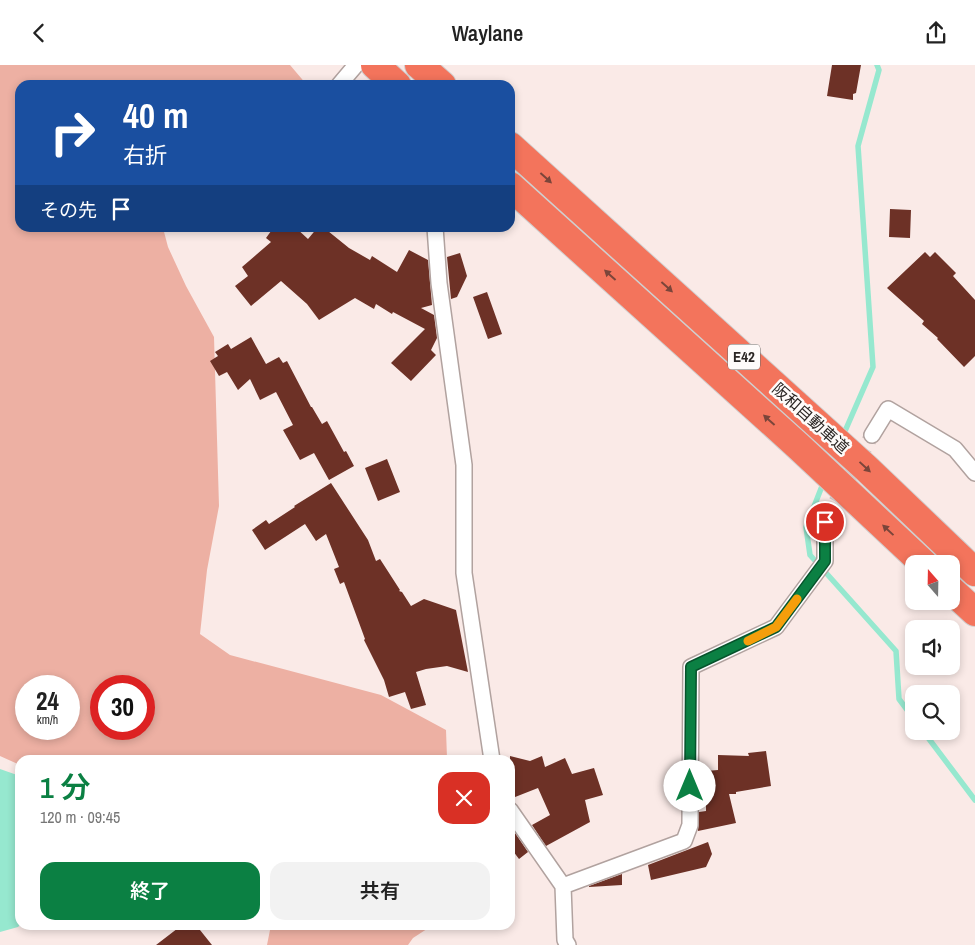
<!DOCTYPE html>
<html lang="ja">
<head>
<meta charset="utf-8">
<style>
	body { margin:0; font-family:"Archivo Narrow","Noto Sans JP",sans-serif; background:#f2f2f2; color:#222; height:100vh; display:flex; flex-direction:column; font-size:19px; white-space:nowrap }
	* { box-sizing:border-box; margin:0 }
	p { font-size:16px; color:#767676 }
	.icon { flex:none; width:28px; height:28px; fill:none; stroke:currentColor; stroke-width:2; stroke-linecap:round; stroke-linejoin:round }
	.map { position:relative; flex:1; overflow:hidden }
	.details { position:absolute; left:15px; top:690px; width:500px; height:175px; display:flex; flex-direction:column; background:#fff; border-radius:15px; box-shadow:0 2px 8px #0003 }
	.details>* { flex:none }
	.hud { position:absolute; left:15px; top:15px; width:500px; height:152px; border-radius:15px; box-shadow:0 2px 8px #0003; background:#1a4fa0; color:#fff; overflow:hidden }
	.needle { width:32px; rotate:340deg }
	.fabs { position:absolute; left:905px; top:490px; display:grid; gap:10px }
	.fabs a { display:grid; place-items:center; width:55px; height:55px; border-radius:10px; background:#fff; box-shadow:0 2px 8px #0003; font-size:25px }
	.speed { position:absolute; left:15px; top:610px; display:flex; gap:10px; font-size:25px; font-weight:700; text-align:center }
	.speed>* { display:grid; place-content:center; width:65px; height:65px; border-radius:50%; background:#fff; box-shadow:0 2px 8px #0003; line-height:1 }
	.speed small { font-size:12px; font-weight:400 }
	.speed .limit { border:8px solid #d22; background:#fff; color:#111 }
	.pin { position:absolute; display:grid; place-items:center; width:42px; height:42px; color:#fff; margin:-21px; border:2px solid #fff; border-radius:50%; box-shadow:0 1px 5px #0007 }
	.me { position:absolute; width:55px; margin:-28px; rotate:0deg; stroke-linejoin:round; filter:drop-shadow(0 0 4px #0008) }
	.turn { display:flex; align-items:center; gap:18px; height:105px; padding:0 25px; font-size:22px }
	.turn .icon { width:65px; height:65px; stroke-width:2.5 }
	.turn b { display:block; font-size:35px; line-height:42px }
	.then { display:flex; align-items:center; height:48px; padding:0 25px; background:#0003; gap:10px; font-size:19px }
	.round { display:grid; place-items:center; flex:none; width:52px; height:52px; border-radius:15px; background:#f2f2f2 }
	.head { display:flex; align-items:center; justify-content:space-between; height:85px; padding:0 25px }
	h1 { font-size:30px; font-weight:600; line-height:38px; color:#0b8043 }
	.primary-button { display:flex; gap:10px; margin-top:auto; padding:10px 25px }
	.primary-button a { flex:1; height:58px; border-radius:15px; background:#0b8043; color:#fff; font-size:20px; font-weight:600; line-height:58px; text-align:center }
	.primary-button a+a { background:#f2f2f2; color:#222 }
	header { display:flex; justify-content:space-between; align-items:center; height:65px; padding:0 25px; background:#fff; font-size:22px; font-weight:600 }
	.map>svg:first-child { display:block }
</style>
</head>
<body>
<header><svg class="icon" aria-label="back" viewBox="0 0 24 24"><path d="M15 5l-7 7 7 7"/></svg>Waylane<svg class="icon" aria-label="share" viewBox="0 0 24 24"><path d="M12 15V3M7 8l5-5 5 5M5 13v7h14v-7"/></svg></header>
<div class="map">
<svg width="975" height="880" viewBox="0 0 975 880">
	<rect width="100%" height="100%" fill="#faeae7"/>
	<path fill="#edb0a3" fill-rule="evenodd" d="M0,0H290L307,20H20V162L163,163L168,182L186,221L214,272L219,441L207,505L200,569L230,590L381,630L446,665L447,693L446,695H20V700L0,691ZM26,621H69V664H26ZM101,621H144V664H101Z
		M271,860H433L413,873L408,880H267Z"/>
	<path fill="#96e8cf" d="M0,704L20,711V860L18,862L0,867Z"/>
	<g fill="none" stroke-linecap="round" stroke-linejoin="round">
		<path stroke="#96e8cf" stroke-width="5.5" d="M842,373L873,302L858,81L879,5L877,0
			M824,416L806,462L810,490L896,586L899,634L914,654
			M923,666L975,735"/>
	</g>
	<path fill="#6d3126" d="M832,0H861L856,28L853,29V35L827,31Z
		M890,144L911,145L910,173L889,172Z
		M274,162H295L308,174L318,162H323L349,183L370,195L372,191L397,207L409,185L428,195L432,240L421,243L434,250L437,273L431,285L436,290L411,316L391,298L425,264L393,247L392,249L376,239L374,244L355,233L319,255L307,239L281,216L251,241L235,221L248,211L242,202L271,177L266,173Z
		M925,187L930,192L935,187L956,208L953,211L975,235V291L964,302L937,274L938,273L922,259L924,256L887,223Z
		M460,188L467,211L457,232L451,234L447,192Z
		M487,227L502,269L488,274L473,232Z
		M251,272L266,299L279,292L283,298L287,296L311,342H312L322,359L327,356L344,387L346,386L354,401L329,415L314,388L300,395L283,365L293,360L276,327L260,335L250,314L238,325L227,307L219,311L210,296L218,291L215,287L228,279L231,284Z
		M387,394L400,427L378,436L365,403Z
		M331,418L368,475L376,496L380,494L400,525L399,526L402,527L411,541L424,534L456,545L468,607L447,601L426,604L416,607L426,640L411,644L405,627L389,632L384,615L364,575L365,574L344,517L340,519L334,504L339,502L326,469L316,476L305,459L265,485L252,465L266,455L269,459L295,442L294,441Z
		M766,686L771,721L736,727V729H729L736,758L698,766L699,747L706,746V706L718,705V690L749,691L748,688Z
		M510,691L530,696L542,691L545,702L565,693L572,709L594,703L603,730L585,735L590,757L546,781L532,760L550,750L538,723L510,734Z
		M515,768L528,787L519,794L510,782V771Z
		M708,777L712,789L706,802L651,815L648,800Z
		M622,809V820L589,822V821Z
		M182,860H196L212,880H156Z"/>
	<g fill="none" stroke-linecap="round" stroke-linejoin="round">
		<path stroke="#d1c3c0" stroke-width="15" stroke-dasharray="15 8" stroke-linecap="butt" d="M825,457L872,370"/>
		<defs>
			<path id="street" d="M339,20L356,0
				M435,162L439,218L464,400V508L492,695
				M872,370L888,344L955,384L975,408
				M510,745L563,821L565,875L568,880
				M563,821L684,776L690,760L691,602L776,562L825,496V457"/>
			<path id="highway" d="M375,0L397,20
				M419,0L442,20
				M510,81L866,403L975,507
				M510,121L798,381L924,499
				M951,525L975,547"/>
		</defs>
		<use href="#street" stroke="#b1a29f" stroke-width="18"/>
		<use href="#highway" stroke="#d0cfcf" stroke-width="30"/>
		<use href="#street" stroke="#fff" stroke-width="15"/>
		<use href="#highway" stroke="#f3745c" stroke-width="28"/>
	</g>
	<defs><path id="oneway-solid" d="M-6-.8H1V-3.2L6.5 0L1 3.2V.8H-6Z" transform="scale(1.25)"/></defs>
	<g fill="#7b453a">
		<use href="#oneway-solid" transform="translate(546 113) rotate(42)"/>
		<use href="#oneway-solid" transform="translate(610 210) rotate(-138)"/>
		<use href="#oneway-solid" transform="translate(667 222) rotate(42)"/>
		<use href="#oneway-solid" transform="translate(769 355) rotate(-138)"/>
		<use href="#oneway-solid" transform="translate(865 402) rotate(43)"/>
		<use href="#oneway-solid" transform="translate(888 465) rotate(-137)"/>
	</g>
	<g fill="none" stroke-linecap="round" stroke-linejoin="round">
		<defs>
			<path id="route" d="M690,721L691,602L776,562L825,496V457"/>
		</defs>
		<use href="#route" stroke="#07532c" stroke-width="12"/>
		<use href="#route" stroke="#0b8043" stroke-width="9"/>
		<path stroke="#f59e0b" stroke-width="9" d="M748,576L776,562L797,534"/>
	</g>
	<g text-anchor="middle" stroke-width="5" stroke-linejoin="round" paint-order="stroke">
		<rect fill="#fefbfa" stroke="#6a6664" stroke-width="1" x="728" y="279.5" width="32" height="25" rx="4"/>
		<g font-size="15" font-weight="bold" fill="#2b2624">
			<text x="744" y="297">E42</text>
		</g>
		<g font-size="16" fill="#2b2624" stroke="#fefbfa">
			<text transform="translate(811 353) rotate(42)" y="6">阪和自動車道</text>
		</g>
	</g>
</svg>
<div class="fabs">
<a><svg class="needle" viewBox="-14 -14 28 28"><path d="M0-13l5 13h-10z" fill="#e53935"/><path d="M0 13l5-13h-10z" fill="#767676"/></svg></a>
<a><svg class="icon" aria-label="sound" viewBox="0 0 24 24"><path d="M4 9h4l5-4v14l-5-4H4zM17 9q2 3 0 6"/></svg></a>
<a><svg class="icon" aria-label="search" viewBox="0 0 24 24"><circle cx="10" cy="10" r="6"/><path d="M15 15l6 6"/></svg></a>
</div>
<div class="speed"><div>24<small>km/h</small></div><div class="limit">30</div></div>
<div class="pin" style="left:825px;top:457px;background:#d93025"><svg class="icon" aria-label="arrive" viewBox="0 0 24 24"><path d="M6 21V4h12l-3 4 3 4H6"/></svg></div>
<svg class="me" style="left:690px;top:721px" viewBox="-20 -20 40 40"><circle r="19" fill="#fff"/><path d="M0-13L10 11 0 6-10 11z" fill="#0b8043"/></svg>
<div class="hud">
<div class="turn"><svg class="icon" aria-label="right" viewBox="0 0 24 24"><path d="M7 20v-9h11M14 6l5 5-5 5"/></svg><div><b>40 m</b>右折</div></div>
<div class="then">その先<svg class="icon" aria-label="arrive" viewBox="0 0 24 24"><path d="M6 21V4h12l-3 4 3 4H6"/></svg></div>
</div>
<section class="details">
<div class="head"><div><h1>1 分</h1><p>120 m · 09:45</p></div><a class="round" style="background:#d93025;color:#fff"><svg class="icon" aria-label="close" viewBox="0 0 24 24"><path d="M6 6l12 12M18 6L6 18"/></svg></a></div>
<div class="primary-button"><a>終了</a><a>共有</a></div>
</section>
</div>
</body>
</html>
